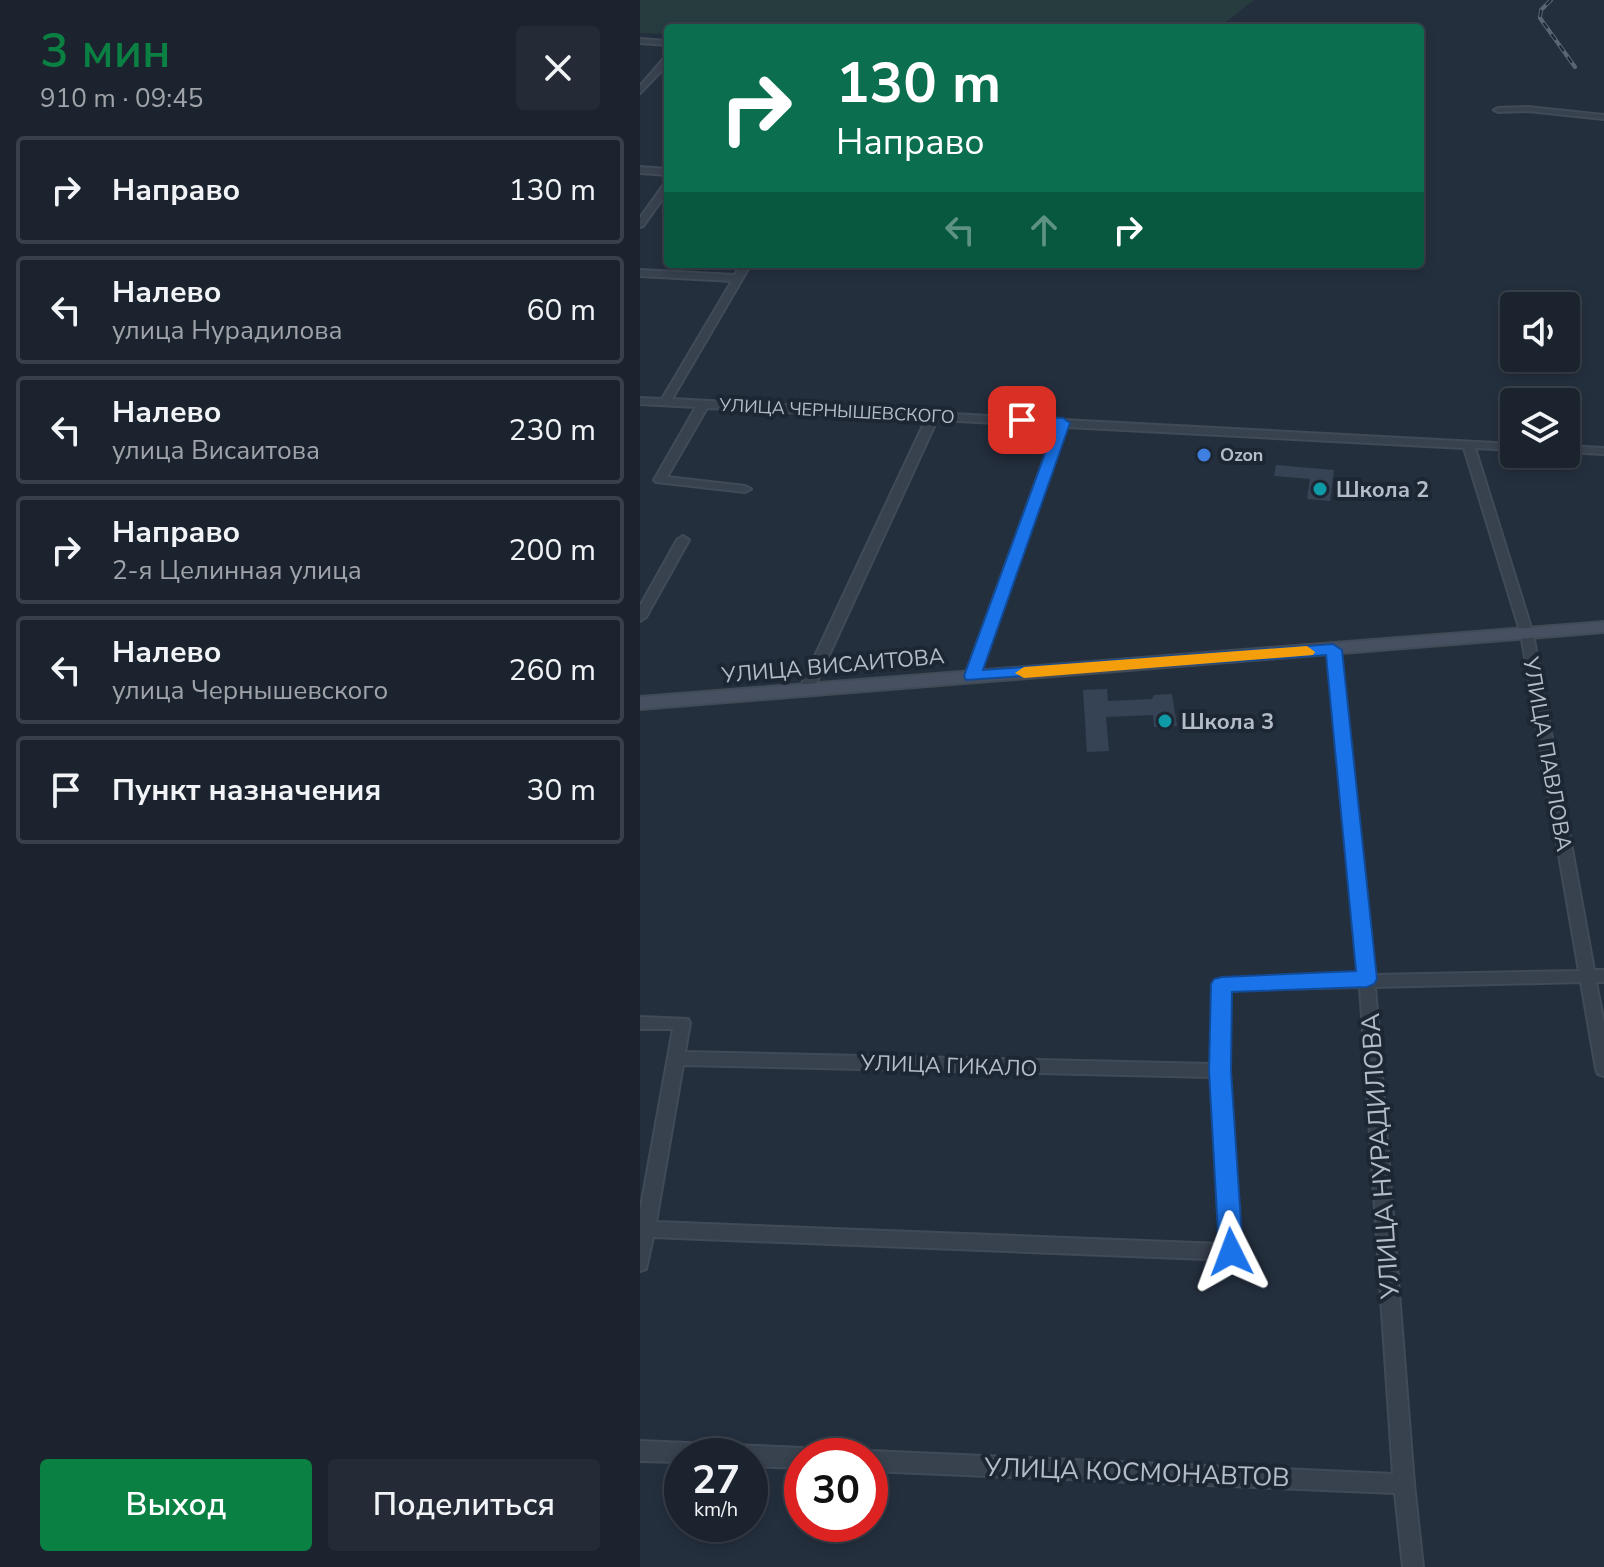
<!DOCTYPE html>
<html lang="ru">
<head>
<meta charset="utf-8">
<style>
	body { margin:0; font-family:"Nunito Sans",sans-serif; background:#242b36; color:#f1f3f6; height:100vh; display:flex; flex-direction:column; font-size:30px; white-space:nowrap }
	* { box-sizing:border-box; margin:0 }
	p { font-size:26px; color:#a0a4aa }
	.icon { flex:none; width:44px; height:44px; fill:none; stroke:currentColor; stroke-width:2; stroke-linecap:round; stroke-linejoin:round }
	.map { position:relative; flex:1; overflow:hidden }
	.drawer { display:flex; flex-direction:column; background:#1b232e; width:640px }
	.drawer>* { flex:none }
	.guide { position:absolute; left:24px; top:24px; width:760px; height:244px; border-radius:8px; box-shadow:0 4px 12px #0003,0 0 0 2px #39404a; background:#0b6e4f; color:#fff; overflow:hidden }
	.buttons { position:absolute; left:860px; top:292px; display:grid; gap:16px }
	.buttons a { display:grid; place-items:center; width:80px; height:80px; border-radius:8px; background:#1b232e; box-shadow:0 4px 12px #0003,0 0 0 2px #39404a; font-size:40px }
	.speed { position:absolute; left:24px; top:1438px; display:flex; gap:16px; font-size:40px; font-weight:700; text-align:center }
	.speed>* { display:grid; place-content:center; width:104px; height:104px; border-radius:50%; background:#1b232e; box-shadow:0 4px 12px #0003,0 0 0 2px #39404a; line-height:1 }
	.speed small { font-size:20px; font-weight:400 }
	.speed .limit { border:12px solid #d22; background:#fff; color:#111 }
	.pin { position:absolute; display:grid; place-items:center; width:68px; height:68px; color:#fff; margin:-34px; border-radius:16px; box-shadow:0 4px 12px #0006 }
	.me { position:absolute; width:88px; margin:-44px; rotate:357deg; stroke-linejoin:round; filter:drop-shadow(0 0 6px #0008) }
	.turn { display:flex; align-items:center; gap:28px; height:168px; padding:0 40px; font-size:36px }
	.turn .icon { width:104px; height:104px; stroke-width:2.5 }
	.turn b { display:block; font-size:56px; line-height:68px }
	.lanes { display:flex; align-items:center; height:76px; padding:0 40px; background:#0003; justify-content:center; gap:40px; direction:ltr }
	.lanes .off { opacity:.35 }
	.round { display:grid; place-items:center; flex:none; width:84px; height:84px; border-radius:8px; background:#242b36 }
	.headline { display:flex; align-items:center; justify-content:space-between; height:136px; padding:0 40px }
	h1 { font-size:48px; font-weight:600; line-height:60px; color:#0b8043 }
	.primary-button { display:flex; gap:16px; margin-top:auto; padding:16px 40px }
	.primary-button a { flex:1; height:92px; border-radius:8px; background:#0b8043; color:#fff; font-size:32px; font-weight:600; line-height:92px; text-align:center }
	.primary-button a+a { background:#242b36; color:#f1f3f6 }
	ul { padding:0; list-style:none }
	li { display:flex; align-items:center; gap:24px; height:108px; margin:0 16px 12px; padding:0 24px; border:4px solid #39404a; border-radius:8px }
	li div { flex:1 }
	li b { display:block; font-size:30px }
	li em { font-style:normal }
	main { display:flex; flex:1; min-height:0 }
	.map>svg:first-child { display:block }
</style>
</head>
<body>
<main>
<section class="drawer">
<div class="headline"><div><h1>3 мин</h1><p>910 m · 09:45</p></div><a class="round"><svg class="icon" aria-label="close" viewBox="0 0 24 24"><path d="M6 6l12 12M18 6L6 18"/></svg></a></div>
<ul>
<li><svg class="icon" aria-label="right" viewBox="0 0 24 24"><path d="M7 20v-9h11M14 6l5 5-5 5"/></svg><div><b>Направо</b></div><em>130 m</em></li>
<li><svg class="icon" aria-label="left" viewBox="0 0 24 24"><path d="M17 20v-9H6M10 6l-5 5 5 5"/></svg><div><b>Налево</b><p>улица Нурадилова</p></div><em>60 m</em></li>
<li><svg class="icon" aria-label="left" viewBox="0 0 24 24"><path d="M17 20v-9H6M10 6l-5 5 5 5"/></svg><div><b>Налево</b><p>улица Висаитова</p></div><em>230 m</em></li>
<li><svg class="icon" aria-label="right" viewBox="0 0 24 24"><path d="M7 20v-9h11M14 6l5 5-5 5"/></svg><div><b>Направо</b><p>2-я Целинная улица</p></div><em>200 m</em></li>
<li><svg class="icon" aria-label="left" viewBox="0 0 24 24"><path d="M17 20v-9H6M10 6l-5 5 5 5"/></svg><div><b>Налево</b><p>улица Чернышевского</p></div><em>260 m</em></li>
<li><svg class="icon" aria-label="arrive" viewBox="0 0 24 24"><path d="M6 21V4h12l-3 4 3 4H6"/></svg><div><b>Пункт назначения</b></div><em>30 m</em></li>
</ul>
<div class="primary-button"><a>Выход</a><a>Поделиться</a></div>
</section>
<div class="map">
<svg width="964" height="1567" viewBox="0 0 964 1567">
	<rect width="100%" height="100%" fill="#242f3e"/>
	<path fill="#263c3f" d="M0,0H614L578,28H28V34L0,33Z"/>
	<path fill="#364354" d="M636,465L694,470L690,501L667,499L670,479L634,476Z
		M467,689L468,701L512,699L514,695L532,694L537,726L514,727L513,715L466,717L469,751L447,752L443,690Z"/>
	<g fill="none" stroke-linecap="round" stroke-linejoin="round">
		<defs>
			<path id="street" d="M0,39L28,41V45L0,43Z
				M25,57H28V64L0,93V86Z
				M888,107L964,115V119L888,111L858,112L854,110L858,108Z
				M0,167L28,169V175L0,173Z
				M28,182V191L3,226L0,227V218L25,183Z
				M101,264H111L32,399L874,444V450L835,448L893,634L954,970H964V982H956L964,1024V1076L958,1074L956,1069L941,982L735,987L774,1484L783,1567H763L755,1493L230,1471V1456H222L230,1451L753,1474L720,987L590,990L588,1071L600,1252L597,1258L591,1260L13,1237L6,1269L0,1271V1212L33,1029H0V1017L48,1019L50,1023L45,1052L572,1064L574,984L576,980L719,975L687,650L688,647L693,646L699,650L734,975L939,971L881,634L824,448L427,427L339,676L332,680L325,676L416,426L297,420L173,690L166,694L159,690L286,419L67,408L27,477L105,486L111,489L105,492L16,482L14,480L56,407L0,404V398L22,399L92,281L0,276V270L95,275ZM43,1065L572,1077L581,1244L16,1222Z
				M926,446L964,448V454L926,452Z
				M43,536L49,540L6,617L0,621V606L37,540Z
				M0,1441L162,1448L169,1451L171,1456H162V1468L110,1466V1456H42V1462L0,1461Z"/>
			<path id="secondary" d="M964,622V632L0,709V697Z"/>
		</defs>
		<use href="#street" stroke="#414a57" stroke-width="4"/>
		<use href="#secondary" stroke="#414a57" stroke-width="4"/>
		<use href="#street" fill="#38414e" fill-rule="evenodd"/>
		<use href="#secondary" fill="#465061" fill-rule="evenodd"/>
		<defs>
			<path id="rail" d="M911,0L901,10L900,18L935,67"/>
		</defs>
		<use href="#rail" stroke="#5a6575" stroke-width="4"/>
		<use href="#rail" stroke="#1d2633" stroke-width="2" stroke-dasharray="7" stroke-linecap="butt"/>
	</g>
	<path fill="#1a73e8" stroke="#114b97" stroke-width="2" d="M382,416L423,418L430,423L343,670L693,644L702,650L737,979L734,984L727,987L592,992L591,1071L603,1252L599,1259L591,1262L582,1259L579,1252L569,1071L571,984L574,979L582,977L716,971L686,655L326,680L324,676L415,426L377,423L375,420Z"/>
	<path fill="#f59e0b" d="M667,646L675,652L673,655L384,678L375,673L384,667Z"/>
	<circle fill="#3f7fe0" stroke="#1d2633" stroke-width="3" cx="564" cy="455" r="8"/>
	<g fill="#0f9aa8" stroke="#1d2633" stroke-width="3">
		<circle cx="680" cy="489" r="8"/>
		<circle cx="525" cy="721" r="8"/>
	</g>
	<g text-anchor="middle" stroke-width="8" stroke-linejoin="round" paint-order="stroke">
		<g font-size="18" fill="#b4bcc9" stroke="#1d2633">
			<text transform="translate(197 411) rotate(3)" y="6">УЛИЦА ЧЕРНЫШЕВСКОГО</text>
		</g>
		<g font-size="18" font-weight="bold" fill="#b4bcc9" stroke="#1d2633" text-anchor="start">
			<text x="580" y="461">Ozon</text>
		</g>
		<g font-size="22" font-weight="bold" fill="#b4bcc9" stroke="#1d2633" text-anchor="start">
			<text x="696" y="497">Школа 2</text>
			<text x="541" y="729">Школа 3</text>
		</g>
		<g font-size="22" fill="#b4bcc9" stroke="#1d2633">
			<text transform="translate(193 665) rotate(-5)" y="8">УЛИЦА ВИСАИТОВА</text>
			<text transform="translate(908 754) rotate(80)" y="8">УЛИЦА ПАВЛОВА</text>
			<text transform="translate(309 1065) rotate(2)" y="8">УЛИЦА ГИКАЛО</text>
		</g>
		<g font-size="26" fill="#b4bcc9" stroke="#1d2633">
			<text transform="translate(740 1156) rotate(-94)" y="9">УЛИЦА НУРАДИЛОВА</text>
			<text transform="translate(497 1472) rotate(2)" y="9">УЛИЦА КОСМОНАВТОВ</text>
		</g>
	</g>
</svg>
<div class="buttons">
<a><svg class="icon" aria-label="sound" viewBox="0 0 24 24"><path d="M4 9h4l5-4v14l-5-4H4zM17 9q2 3 0 6"/></svg></a>
<a><svg class="icon" aria-label="layers" viewBox="0 0 24 24"><path d="M12 4l9 5-9 5-9-5zM3 14l9 5 9-5"/></svg></a>
</div>
<div class="speed"><div>27<small>km/h</small></div><div class="limit">30</div></div>
<div class="pin" style="left:382px;top:420px;background:#d93025"><svg class="icon" aria-label="arrive" viewBox="0 0 24 24"><path d="M6 21V4h12l-3 4 3 4H6"/></svg></div>
<svg class="me" style="left:591px;top:1252px" viewBox="-20 -20 40 40"><path d="M0-17L14 15 0 8-14 15z" fill="#1a73e8" stroke="#fff" stroke-width="4"/></svg>
<div class="guide">
<div class="turn"><svg class="icon" aria-label="right" viewBox="0 0 24 24"><path d="M7 20v-9h11M14 6l5 5-5 5"/></svg><div><b>130 m</b>Направо</div></div>
<div class="lanes"><svg class="icon off" aria-label="left" viewBox="0 0 24 24"><path d="M17 20v-9H6M10 6l-5 5 5 5"/></svg><svg class="icon off" aria-label="ahead" viewBox="0 0 24 24"><path d="M12 20V5M6 11l6-6 6 6"/></svg><svg class="icon" aria-label="right" viewBox="0 0 24 24"><path d="M7 20v-9h11M14 6l5 5-5 5"/></svg></div>
</div>
</div>
</main>
</body>
</html>
